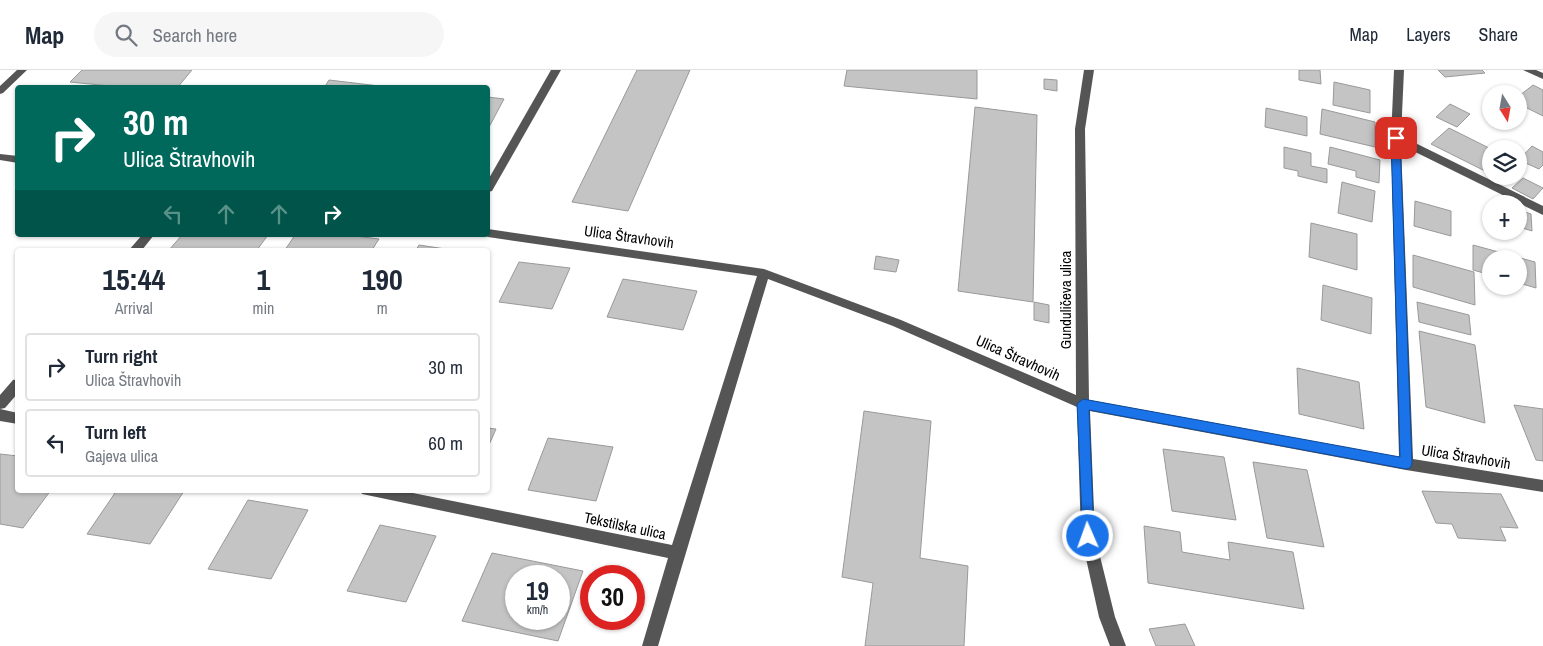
<!DOCTYPE html>
<html lang="en">
<head>
<meta charset="utf-8">
<style>
	body { margin:0; font-family:"Archivo Narrow",sans-serif; background:#f6f6f7; color:#1f2937; height:100vh; display:flex; flex-direction:column; font-size:19px; white-space:nowrap }
	* { box-sizing:border-box; margin:0 }
	p { font-size:16px; color:#747a83 }
	.icon { flex:none; width:28px; height:28px; fill:none; stroke:currentColor; stroke-width:2; stroke-linecap:round; stroke-linejoin:round }
	.map { position:relative; flex:1; overflow:hidden }
	.panel { position:absolute; left:15px; top:178px; width:475px; height:245px; display:flex; flex-direction:column; background:#fff; border-radius:5px; box-shadow:0 1px 4px #0004 }
	.panel>* { flex:none }
	.banner { position:absolute; left:15px; top:15px; width:475px; height:152px; border-radius:5px; box-shadow:0 1px 4px #0004; background:#00695c; color:#fff; overflow:hidden }
	.needle { width:32px; rotate:169deg }
	.controls { position:absolute; left:1482px; top:15px; display:grid; gap:10px }
	.controls a { display:grid; place-items:center; width:45px; height:45px; border-radius:50%; background:#fff; box-shadow:0 1px 4px #0004; font-size:25px }
	.speed { position:absolute; left:505px; top:495px; display:flex; gap:10px; font-size:25px; font-weight:700; text-align:center }
	.speed>* { display:grid; place-content:center; width:65px; height:65px; border-radius:50%; background:#fff; box-shadow:0 1px 4px #0004; line-height:1 }
	.speed small { font-size:12px; font-weight:400 }
	.speed .limit { border:8px solid #d22; background:#fff; color:#111 }
	.pin { position:absolute; display:grid; place-items:center; width:42px; height:42px; color:#fff; margin:-21px; border-radius:10px; box-shadow:0 2px 8px #0006 }
	.me { position:absolute; width:55px; margin:-28px; rotate:358deg; stroke-linejoin:round; filter:drop-shadow(0 0 4px #0008) }
	.turn { display:flex; align-items:center; gap:18px; height:105px; padding:0 25px; font-size:22px }
	.turn .icon { width:65px; height:65px; stroke-width:2.5 }
	.turn b { display:block; font-size:35px; line-height:42px }
	.lanes { display:flex; align-items:center; height:48px; padding:0 25px; background:#0003; justify-content:center; gap:25px; direction:ltr }
	.lanes .off { opacity:.35 }
	.eta { display:flex; justify-content:space-evenly; align-items:center; height:85px; text-align:center }
	.eta b { font-size:30px; font-weight:800; line-height:35px }
	ul { padding:0; list-style:none }
	li { display:flex; align-items:center; gap:15px; height:68px; margin:0 10px 8px; padding:0 15px; border:2px solid #e0e1e3; border-radius:5px }
	li div { flex:1 }
	li b { display:block; font-size:19px }
	li em { font-style:normal }
	header { display:flex; align-items:center; gap:30px; box-sizing:border-box; height:70px; padding:0 25px; background:#fff; border-bottom:1px solid #e0e1e3 }
	header strong { font-size:24px }
	nav { display:flex; gap:28px; margin-inline-start:auto; font-size:18px }
	.search { width:350px; height:45px; background:#f6f6f7; display:flex; align-items:center; gap:12px; box-sizing:border-box; padding:0 18px; border-radius:28px; color:#747a83; font-size:19px }
	.map>svg:first-child { display:block }
</style>
</head>
<body>
<header>
<strong>Map</strong>
<div class="search"><svg class="icon" aria-label="search" viewBox="0 0 24 24"><circle cx="10" cy="10" r="6"/><path d="M15 15l6 6"/></svg>Search here</div>
<nav><a>Map</a><a>Layers</a><a>Share</a></nav>
</header>
<div class="map">
<svg width="1543" height="576" viewBox="0 0 1543 576">
	<rect width="100%" height="100%" fill="#fff"/>
	<path fill="#c4c4c4" stroke="#999" fill-rule="evenodd" d="M82,0H192L177,18H130L70,12Z
		M637,0H690L628,141L572,132Z
		M847,0H977V29L844,16Z
		M1299,0H1320L1321,14L1299,10Z
		M1438,0H1482L1485,3L1445,7Z
		M1044,9L1057,10V21L1044,19Z
		M329,10L396,18H324Z
		M1334,12L1370,20V43L1333,35Z
		M1533,15L1543,20V46L1519,34V26Z
		M488,27L504,29L488,59Z
		M1450,34L1470,44L1457,57L1436,47Z
		M975,37L1037,45L1033,232L958,221Z
		M1266,38L1307,47V66L1265,57Z
		M1322,39L1375,52V77L1320,64Z
		M1449,58L1491,79V104L1431,74Z
		M1532,76L1543,82V95L1539,99L1519,90Z
		M1284,77L1311,83V96L1327,99V113L1298,106V101L1284,98Z
		M1330,77L1380,90L1379,113L1356,107V101L1328,94Z
		M1523,108L1543,118L1533,129L1512,118Z
		M1342,112L1375,121L1372,152L1338,143Z
		M1415,131L1451,141V166L1414,156Z
		M1519,140L1531,144L1532,161L1519,157Z
		M1311,153L1357,164V200L1309,187Z
		M182,165H268L257,180H169Z
		M295,165H348L379,169L372,180H285Z
		M419,175L452,180H416Z
		M1473,175L1535,192L1536,218L1519,213V189H1491V205L1473,200Z
		M1413,185L1474,202L1475,235L1413,217Z
		M876,186L899,190L896,202L874,199Z
		M519,192L570,198L552,239L499,232Z
		M623,209L697,221L683,260L607,247Z
		M1323,215L1372,228L1371,264L1321,250Z
		M1034,232L1049,235V253L1034,250Z
		M1417,232L1469,245L1471,265L1419,252Z
		M1419,261L1475,275L1485,353L1426,337Z
		M1297,298L1359,312L1364,359L1299,344Z
		M1514,335L1543,339V391L1536,390Z
		M864,341L931,351L920,488L968,496L964,576H865L873,513L842,507Z
		M488,358L496,359L488,377Z
		M548,368L613,377L596,431L528,420Z
		M1163,379L1224,387L1236,450L1172,441Z
		M0,384L18,386V420H51L23,458L0,454Z
		M1253,392L1307,400L1324,477L1267,468Z
		M117,420H179L184,421L150,474L87,464Z
		M1422,421L1501,424L1518,458L1500,457L1506,471L1458,468L1452,454L1436,453Z
		M248,430L308,440L271,509L208,499Z
		M380,455L436,466L406,532L347,521Z
		M1144,456L1180,462L1182,482L1230,490L1228,472L1293,482L1304,539L1148,513Z
		M492,483L583,501L558,571L462,551ZM516,506H559V549H516Z
		M1185,554L1195,576H1156L1149,559Z"/>
	<g fill="none" stroke-linecap="round" stroke-linejoin="round">
		<path fill="#555" fill-rule="evenodd" d="M17,0H27L3,23L0,24V16Z
			M551,0H561L492,121L488,122V110Z
			M1084,0H1094L1085,59L1089,330L1399,387L1391,68L1394,0H1404L1401,66L1543,136V145L1401,75L1413,389L1543,410V422L1406,400L1090,341L1095,466L1115,547L1126,576H1110L1099,547L1081,466L1077,337L893,256L768,209L658,576H642L668,488L362,424L360,420H398L672,475L757,206L488,167L484,165H488V159L764,199L901,250L1076,325L1075,59Z
			M1523,0H1536L1543,3V9Z
			M0,84L18,86V93L0,90Z
			M142,165H154L142,180H129Z
			M18,309V323L5,338L0,339L18,343V354L0,351V325L13,310Z"/>
	</g>
	<path fill="#1a73e8" stroke="#114b97" d="M1396,65L1400,68L1412,394L1410,398L1406,399L1089,340L1094,466L1093,470L1088,472L1083,470L1077,334L1083,329L1400,387L1391,68Z"/>
	<g text-anchor="middle" stroke-width="4.5" stroke-linejoin="round" paint-order="stroke">
		<g font-size="15" fill="#000" stroke="#fff">
			<text transform="translate(629 167) rotate(8)" y="5">Ulica Štravhovih</text>
			<text transform="translate(1066 230) rotate(-90)" y="5">Gunduličeva ulica</text>
			<text transform="translate(1018 288) rotate(24)" y="5">Ulica Štravhovih</text>
			<text transform="translate(1466 387) rotate(9)" y="5">Ulica Štravhovih</text>
			<text transform="translate(625 456) rotate(12)" y="5">Tekstilska ulica</text>
		</g>
	</g>
</svg>
<div class="controls">
<a><svg class="needle" viewBox="-14 -14 28 28"><path d="M0-13l5 13h-10z" fill="#e53935"/><path d="M0 13l5-13h-10z" fill="#747a83"/></svg></a>
<a><svg class="icon" aria-label="layers" viewBox="0 0 24 24"><path d="M12 4l9 5-9 5-9-5zM3 14l9 5 9-5"/></svg></a>
<a>+</a>
<a>−</a>
</div>
<div class="speed"><div>19<small>km/h</small></div><div class="limit">30</div></div>
<div class="pin" style="left:1396px;top:68px;background:#d93025"><svg class="icon" aria-label="arrive" viewBox="0 0 24 24"><path d="M6 21V4h12l-3 4 3 4H6"/></svg></div>
<svg class="me" style="left:1088px;top:466px" viewBox="-20 -20 40 40"><circle r="17" fill="#1a73e8" stroke="#fff" stroke-width="3"/><path d="M0-11L8 9 0 5-8 9z" fill="#fff"/></svg>
<div class="banner">
<div class="turn"><svg class="icon" aria-label="right" viewBox="0 0 24 24"><path d="M7 20v-9h11M14 6l5 5-5 5"/></svg><div><b>30 m</b>Ulica Štravhovih</div></div>
<div class="lanes"><svg class="icon off" aria-label="left" viewBox="0 0 24 24"><path d="M17 20v-9H6M10 6l-5 5 5 5"/></svg><svg class="icon off" aria-label="ahead" viewBox="0 0 24 24"><path d="M12 20V5M6 11l6-6 6 6"/></svg><svg class="icon off" aria-label="ahead" viewBox="0 0 24 24"><path d="M12 20V5M6 11l6-6 6 6"/></svg><svg class="icon" aria-label="right" viewBox="0 0 24 24"><path d="M7 20v-9h11M14 6l5 5-5 5"/></svg></div>
</div>
<section class="panel">
<div class="eta">
<div><b>15:44</b><p>Arrival</p></div>
<div><b>1</b><p>min</p></div>
<div><b>190</b><p>m</p></div>
</div>
<ul>
<li><svg class="icon" aria-label="right" viewBox="0 0 24 24"><path d="M7 20v-9h11M14 6l5 5-5 5"/></svg><div><b>Turn right</b><p>Ulica Štravhovih</p></div><em>30 m</em></li>
<li><svg class="icon" aria-label="left" viewBox="0 0 24 24"><path d="M17 20v-9H6M10 6l-5 5 5 5"/></svg><div><b>Turn left</b><p>Gajeva ulica</p></div><em>60 m</em></li>
</ul>
</section>
</div>
</body>
</html>
